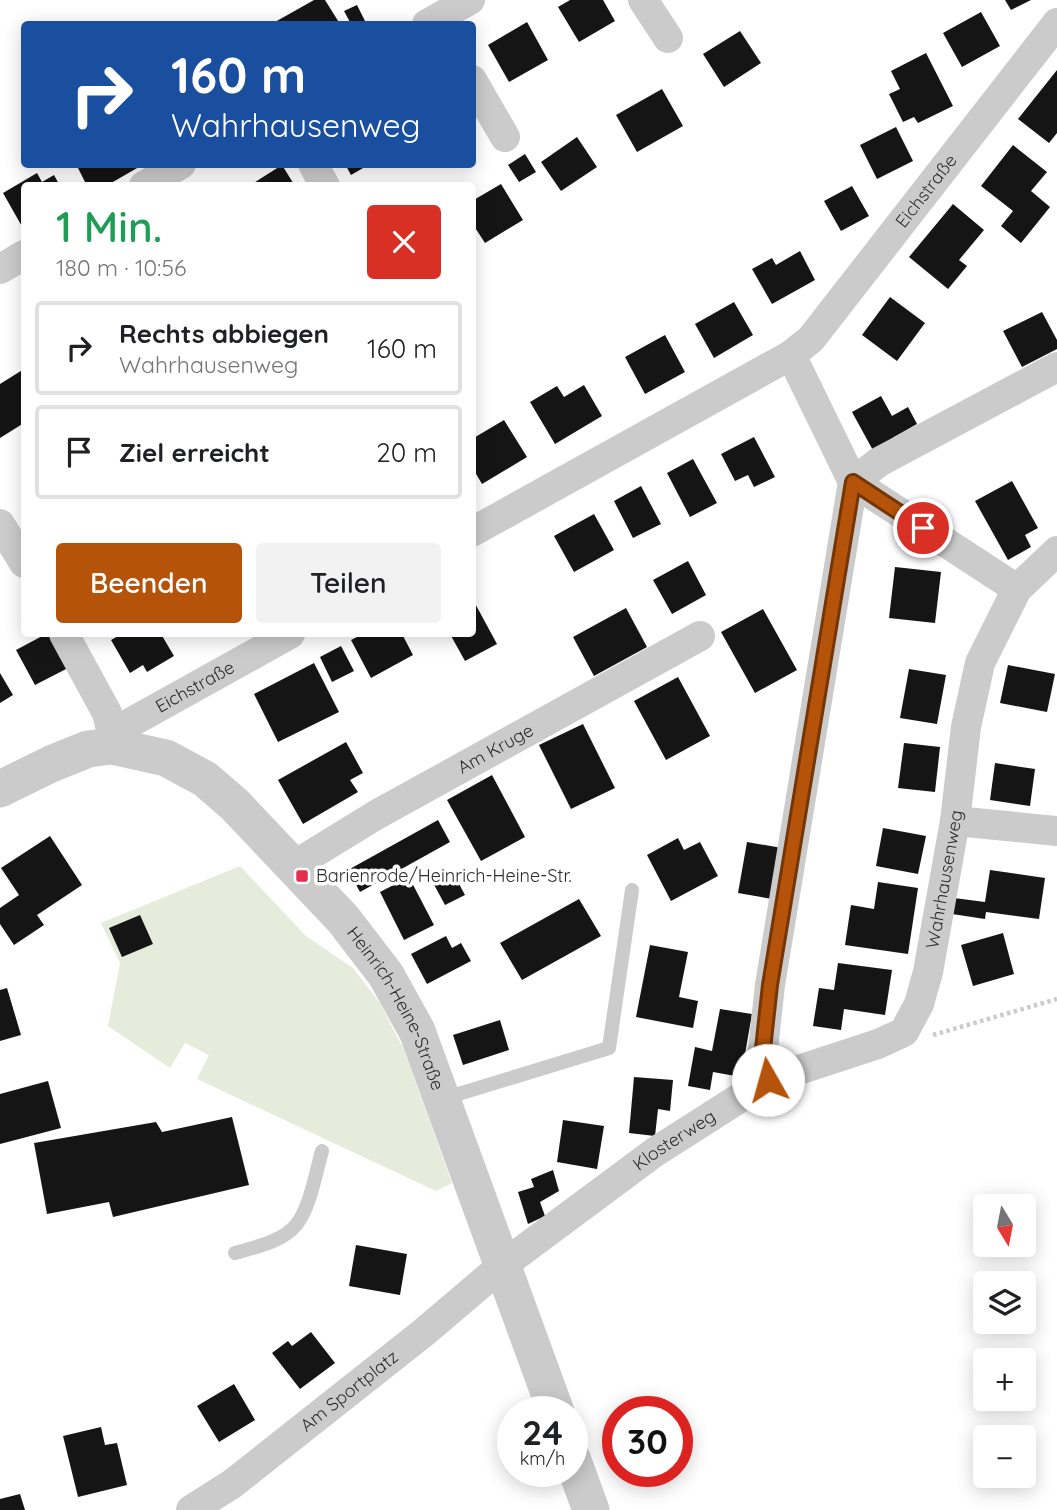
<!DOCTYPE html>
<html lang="de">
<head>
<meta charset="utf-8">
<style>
	body { margin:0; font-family:Quicksand,sans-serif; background:#f2f2f2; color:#202124; height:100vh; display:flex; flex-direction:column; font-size:26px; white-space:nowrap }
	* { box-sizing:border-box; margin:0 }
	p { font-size:23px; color:#757577 }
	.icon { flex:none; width:38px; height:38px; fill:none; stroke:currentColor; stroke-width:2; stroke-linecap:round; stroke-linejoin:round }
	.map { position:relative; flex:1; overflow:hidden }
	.side { position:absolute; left:21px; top:182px; width:455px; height:455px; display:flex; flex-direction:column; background:#fff; border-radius:7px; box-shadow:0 4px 18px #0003 }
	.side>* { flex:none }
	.top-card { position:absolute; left:21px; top:21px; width:455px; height:147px; border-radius:7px; box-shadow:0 4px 18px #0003; background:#1a4fa0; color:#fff; overflow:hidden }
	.needle { width:46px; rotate:170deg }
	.fabs { position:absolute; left:973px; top:1194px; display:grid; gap:14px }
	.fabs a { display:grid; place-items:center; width:63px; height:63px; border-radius:7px; background:#fff; box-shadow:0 4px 18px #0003; font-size:35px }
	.speed { position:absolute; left:497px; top:1396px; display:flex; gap:14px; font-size:35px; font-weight:700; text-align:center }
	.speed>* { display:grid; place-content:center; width:91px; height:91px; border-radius:50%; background:#fff; box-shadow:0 4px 18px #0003; line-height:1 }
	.speed small { font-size:18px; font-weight:400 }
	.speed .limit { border:10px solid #d22; background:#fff; color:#111 }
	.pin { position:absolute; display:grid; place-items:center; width:60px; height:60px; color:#fff; margin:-30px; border:4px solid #fff; border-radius:50%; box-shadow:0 2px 7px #0007 }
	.me { position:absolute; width:77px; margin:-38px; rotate:353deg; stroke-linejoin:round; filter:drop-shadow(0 0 5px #0008) }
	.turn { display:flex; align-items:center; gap:24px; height:147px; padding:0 35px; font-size:32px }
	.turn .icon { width:91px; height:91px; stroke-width:2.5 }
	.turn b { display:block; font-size:49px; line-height:60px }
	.round { display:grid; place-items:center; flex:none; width:74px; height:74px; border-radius:7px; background:#f2f2f2 }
	.summary { display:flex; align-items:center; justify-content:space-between; height:119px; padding:0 35px }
	h1 { font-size:42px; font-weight:600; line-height:52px; color:#1e9e55 }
	.cta { display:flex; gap:14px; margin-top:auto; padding:14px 35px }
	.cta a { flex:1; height:80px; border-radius:7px; background:#b45309; color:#fff; font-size:28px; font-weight:600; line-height:80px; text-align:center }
	.cta a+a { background:#f2f2f2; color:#202124 }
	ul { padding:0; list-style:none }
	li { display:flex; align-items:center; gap:21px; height:94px; margin:0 14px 10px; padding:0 21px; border:4px solid #e0e0e0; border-radius:7px }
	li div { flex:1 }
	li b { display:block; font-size:26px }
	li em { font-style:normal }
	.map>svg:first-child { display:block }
</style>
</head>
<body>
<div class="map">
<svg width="1057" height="1510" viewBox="0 0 1057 1510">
	<rect width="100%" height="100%" fill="#fff"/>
	<path fill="#e5ecdb" d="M240,866L306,936L353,968L380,1003L404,1050L452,1183L436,1191L197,1079L209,1055L185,1043L170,1068L108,1026L120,963L101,923Z"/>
	<path fill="#151515" d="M314,0H325L340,24H276L275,22Z
		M570,0H603L615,21L579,42L558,7Z
		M1005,0H1031L1011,10Z
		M357,5L366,23L364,24H351L344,11Z
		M981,12L1000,46L962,67L943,33Z
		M527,22L548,60L509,82L488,45Z
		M740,31L761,63L724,87L703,54Z
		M926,53L953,106L918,123L914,117L903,122L889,94L900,89L891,71Z
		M1057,70V133L1049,143L1018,119Z
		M662,89L683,126L637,152L616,115Z
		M896,127L913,161L877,179L860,145Z
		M577,137L597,167L561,191L541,162Z
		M1013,145L1047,172L1031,191L1050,207L1021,243L1001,226L1013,211L981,186Z
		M525,154L536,172L519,182L508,165Z
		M76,164H144L106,186H87Z
		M345,164H370L351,175Z
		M282,165L295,186H249Z
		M37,173L42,182L54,175L60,186H24V230L3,193Z
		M501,184L523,220L485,243L472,223V201Z
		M852,186L869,216L841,231L824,201Z
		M953,204L984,230L959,260L967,266L948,289L909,257Z
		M800,251L815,280L772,304L752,269L772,258L776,265Z
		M890,297L925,323L897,361L862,335Z
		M734,302L753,335L714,358L695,324Z
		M1042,312L1057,340V349L1022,367L1003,331Z
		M665,335L685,372L645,394L625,357Z
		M24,369V423L0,438V384Z
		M584,385L602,416L555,444L530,402L557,386L564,397Z
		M881,396L892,416L908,407L917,424L894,437L875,454L852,412Z
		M504,420L527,457L482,484L472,467V439Z
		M754,437L775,477L754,487L748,475L735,481L721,454Z
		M693,459L717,503L690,517L667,473Z
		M1012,481L1038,528L1025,535L1031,547L1008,560L975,501Z
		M641,486L661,524L633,538L614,501Z
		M594,514L614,550L574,572L554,536Z
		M688,561L706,595L672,614L653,580Z
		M895,567L941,572L935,623L889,618Z
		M472,598L497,644L465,661L450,634H472Z
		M626,608L647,647L594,676L573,637Z
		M763,609L797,670L755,693L721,632Z
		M46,634H52L70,667L35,685L16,650Z
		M122,634H161L174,656L147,672L143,665L130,673L111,640Z
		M363,634H402L413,655L371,678L351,640Z
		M341,646L354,671L332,682L320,657Z
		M314,663L339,712L278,742L254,694Z
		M1008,665L1055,674L1047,712L1000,703Z
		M909,669L946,675L937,724L900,718Z
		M0,673L13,695L0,703Z
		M678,677L710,736L666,760L634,701Z
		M583,724L615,788L571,809L539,745Z
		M346,742L363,773L350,780L358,792L303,824L278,780Z
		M904,743L940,747L935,792L898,788Z
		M995,763L1035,769L1030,806L990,800Z
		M492,775L525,837L481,861L447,800Z
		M438,820L450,842L360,892L348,870Z
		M883,828L926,836L918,874L876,866Z
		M50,836L82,885L37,915L44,925L14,945L0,924V908L19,895L1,868Z
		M678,838L684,850L700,842L718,876L671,901L647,855Z
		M747,842L782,848L772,899L738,893Z
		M451,869L465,895L445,905L431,879Z
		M990,870L1045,878L1039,919L986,912L985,919L952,914L954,898L985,902Z
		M409,877L434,925L404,940L380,892Z
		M878,882L918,888L908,954L845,945L851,905L874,909Z
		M579,899L601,936L522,980L500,943Z
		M140,915L153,944L122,957L109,928Z
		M1003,933L1014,974L973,986L961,945Z
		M446,936L452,948L461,943L471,961L427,984L411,954Z
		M650,945L688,952L679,997L698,1001L693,1028L636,1017Z
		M838,963L892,970L885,1015L844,1009L841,1030L813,1026L819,988L834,990Z
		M7,988L21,1035L0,1041V990Z
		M720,1009L752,1014L741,1077L713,1072L710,1090L688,1086L695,1047L712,1051Z
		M500,1020L509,1050L463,1065L453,1035Z
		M634,1077L673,1080L670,1111L658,1109L655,1136L629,1133Z
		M48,1081L61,1128L0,1144V1094Z
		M232,1117L249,1185L113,1217L109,1202L47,1214L34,1143L156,1122L162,1132Z
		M563,1120L604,1126L597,1169L557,1162Z
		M553,1170L559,1191L540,1202L545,1216L528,1224L518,1192L534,1187L531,1179Z
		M356,1245L407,1254L400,1295L349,1286Z
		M311,1332L335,1363L300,1389L272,1353L288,1341L292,1346Z
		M234,1384L255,1420L219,1442L197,1406Z
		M101,1427L105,1445L117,1443L127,1485L78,1497L63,1436Z
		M20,1494L25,1510H0V1499Z"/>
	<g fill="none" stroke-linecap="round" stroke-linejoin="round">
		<path stroke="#cbcbcb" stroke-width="4.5" stroke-dasharray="3.5 3.5" stroke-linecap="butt" d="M933,1035L1057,999"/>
		<path stroke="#cbcbcb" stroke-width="14" d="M442,1099L609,1048L632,890
			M235,1253C255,1247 282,1242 296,1225C310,1208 316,1172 322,1151"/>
		<g stroke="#cbcbcb" stroke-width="30">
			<path d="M643,0L668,38"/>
			<path d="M427,24L470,0"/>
			<path d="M472,80L505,137"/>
			<path d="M313,164L325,186"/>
			<path d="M144,186L181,164"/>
			<path d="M0,269L24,255"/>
			<path d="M791,355L853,482"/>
			<path d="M853,482L879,462L1057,367"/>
			<path d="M853,482L1017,589"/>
			<path d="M0,524L24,563"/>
			<path id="s1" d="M472,532L791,355L811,339L1057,23"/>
			<path d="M64,634L107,713L112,733"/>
			<path id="s2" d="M112,746V733L290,634"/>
			<path d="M955,821L1057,831"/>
			<path id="s3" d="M293,866L376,815L700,636"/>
			<path d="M768,1080L762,1058L770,985L853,482"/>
			<path id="s4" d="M191,1510L232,1484L423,1333L503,1265L655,1152L768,1080L878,1044L904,1032L919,1004L928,972L955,821L966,727L980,663L1017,589L1057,551"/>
		</g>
		<g stroke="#cbcbcb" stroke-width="37">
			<path id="s5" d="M0,789L51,764L88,749L112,746L166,758L205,779L235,805L343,919L386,975L417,1031L556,1412"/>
			<path d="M572,1458L591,1510"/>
		</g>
	</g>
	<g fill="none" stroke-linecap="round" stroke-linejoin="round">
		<defs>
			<path id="route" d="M768,1080L762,1058L770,985L853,482L923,528"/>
		</defs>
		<use href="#route" stroke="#753606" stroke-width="18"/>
		<use href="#route" stroke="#b45309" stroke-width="12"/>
	</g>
	<rect fill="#e62f4c" stroke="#fff" stroke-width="2.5" x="295" y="869" width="14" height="14" rx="3.5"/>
	<g text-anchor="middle" stroke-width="7" stroke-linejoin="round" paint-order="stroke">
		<g font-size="18" fill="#2e2e2e" stroke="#fff">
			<text dy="6" stroke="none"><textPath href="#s1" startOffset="578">Eichstraße</textPath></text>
			<text dy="6" stroke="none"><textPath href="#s2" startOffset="108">Eichstraße</textPath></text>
			<text dy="6" stroke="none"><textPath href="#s3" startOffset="234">Am Kruge</textPath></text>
			<text dy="6" stroke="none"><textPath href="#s4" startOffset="1024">Wahrhausenweg</textPath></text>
			<text dy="6" stroke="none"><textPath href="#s5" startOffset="522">Heinrich-Heine-Straße</textPath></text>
			<text dy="6" stroke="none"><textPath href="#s4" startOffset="609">Klosterweg</textPath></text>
			<text dy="6" stroke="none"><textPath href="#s4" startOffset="198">Am Sportplatz</textPath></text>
		</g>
		<g font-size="18" fill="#2e2e2e" stroke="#fff" text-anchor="start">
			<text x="316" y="882">Barienrode/Heinrich-Heine-Str.</text>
		</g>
	</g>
</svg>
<div class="fabs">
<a><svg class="needle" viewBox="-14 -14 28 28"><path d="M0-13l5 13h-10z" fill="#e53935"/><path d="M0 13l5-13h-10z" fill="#757577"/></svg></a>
<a><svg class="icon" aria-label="layers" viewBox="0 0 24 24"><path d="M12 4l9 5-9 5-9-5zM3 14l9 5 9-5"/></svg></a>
<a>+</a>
<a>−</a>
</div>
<div class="speed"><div>24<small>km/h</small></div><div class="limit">30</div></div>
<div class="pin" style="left:923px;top:528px;background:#d93025"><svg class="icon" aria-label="arrive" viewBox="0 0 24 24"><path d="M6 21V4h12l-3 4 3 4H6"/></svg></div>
<svg class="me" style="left:768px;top:1080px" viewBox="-20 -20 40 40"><circle r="19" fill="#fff"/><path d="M0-13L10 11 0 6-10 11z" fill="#b45309"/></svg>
<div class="top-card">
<div class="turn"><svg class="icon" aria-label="right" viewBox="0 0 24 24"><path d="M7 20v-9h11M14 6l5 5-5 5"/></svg><div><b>160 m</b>Wahrhausenweg</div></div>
</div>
<section class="side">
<div class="summary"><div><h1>1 Min.</h1><p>180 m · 10:56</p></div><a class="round" style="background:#d93025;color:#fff"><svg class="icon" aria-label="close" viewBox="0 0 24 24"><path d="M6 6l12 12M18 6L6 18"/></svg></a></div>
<ul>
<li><svg class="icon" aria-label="right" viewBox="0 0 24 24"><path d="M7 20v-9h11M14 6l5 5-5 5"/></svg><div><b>Rechts abbiegen</b><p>Wahrhausenweg</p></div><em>160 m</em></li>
<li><svg class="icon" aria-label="arrive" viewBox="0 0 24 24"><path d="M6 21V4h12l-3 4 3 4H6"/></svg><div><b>Ziel erreicht</b></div><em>20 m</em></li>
</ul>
<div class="cta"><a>Beenden</a><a>Teilen</a></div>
</section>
</div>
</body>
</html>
